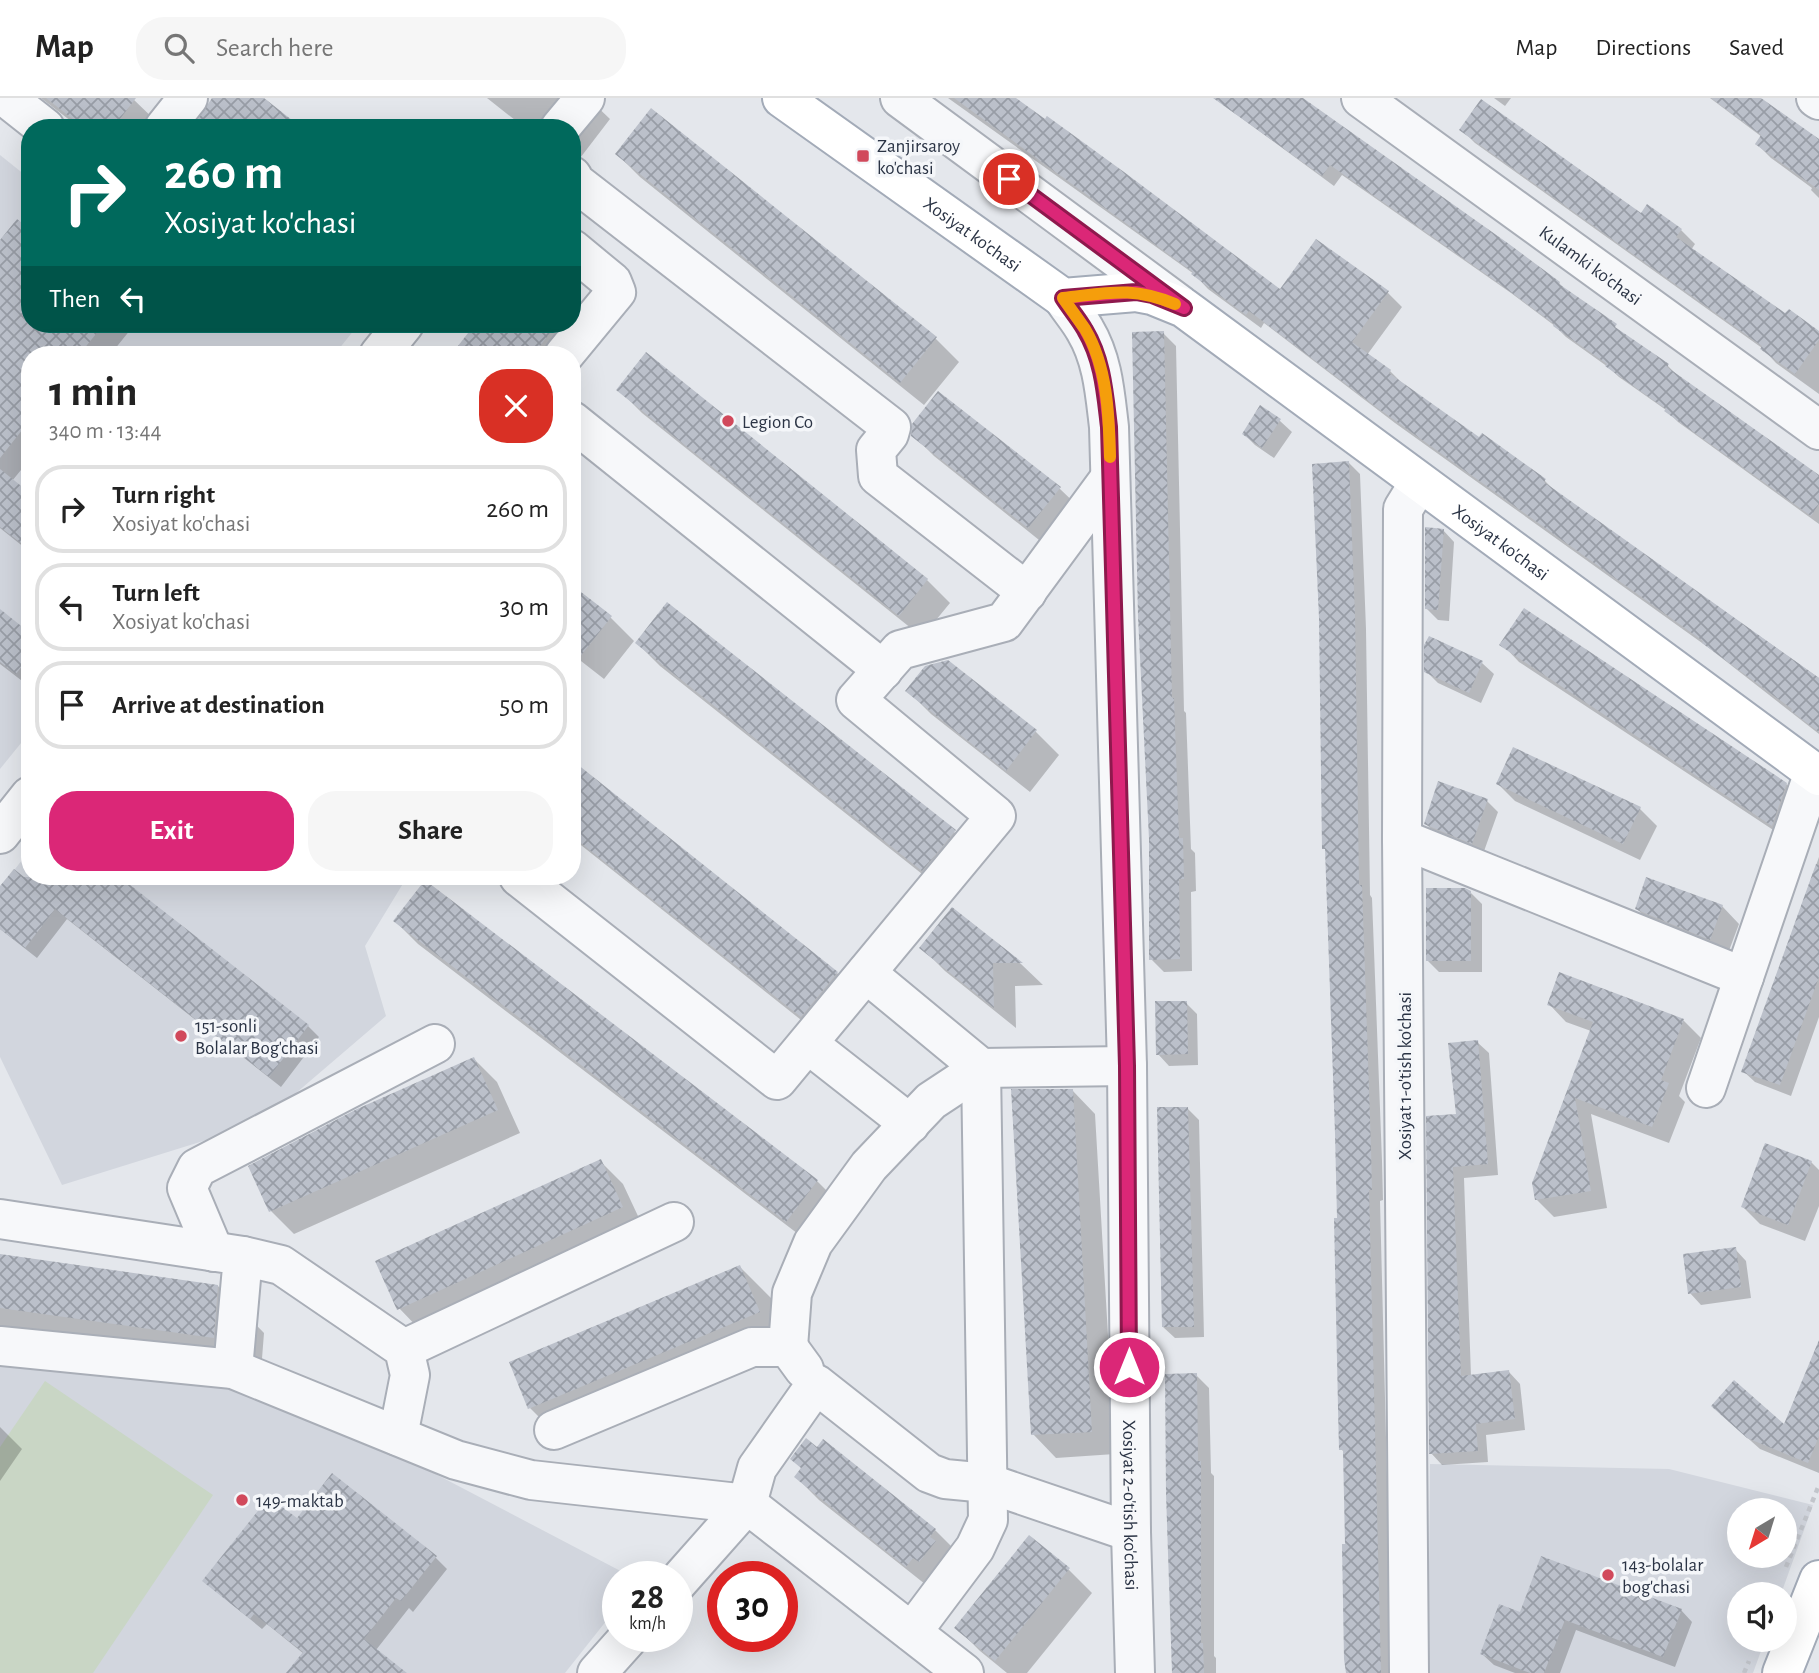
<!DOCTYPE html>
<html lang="en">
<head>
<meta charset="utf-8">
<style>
	body { margin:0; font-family:"Alegreya Sans",sans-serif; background:#f6f6f6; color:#222; height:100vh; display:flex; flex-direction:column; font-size:26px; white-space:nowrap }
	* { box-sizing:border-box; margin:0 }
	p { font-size:23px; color:#767676 }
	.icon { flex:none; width:38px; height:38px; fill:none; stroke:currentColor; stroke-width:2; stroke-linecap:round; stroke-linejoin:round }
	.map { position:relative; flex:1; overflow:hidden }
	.panel { position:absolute; left:21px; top:248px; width:560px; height:539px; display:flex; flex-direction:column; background:#fff; border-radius:28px; box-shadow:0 7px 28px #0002 }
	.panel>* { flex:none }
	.hud { position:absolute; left:21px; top:21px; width:560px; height:214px; border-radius:28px; box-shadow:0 7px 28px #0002; background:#00695c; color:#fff; overflow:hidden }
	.needle { width:46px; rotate:218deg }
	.controls { position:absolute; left:1727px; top:1400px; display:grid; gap:14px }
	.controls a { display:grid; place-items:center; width:70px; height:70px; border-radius:50%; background:#fff; box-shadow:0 7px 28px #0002; font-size:35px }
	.speed { position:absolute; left:602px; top:1463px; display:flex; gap:14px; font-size:35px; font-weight:700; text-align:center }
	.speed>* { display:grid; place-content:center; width:91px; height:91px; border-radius:50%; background:#fff; box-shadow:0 7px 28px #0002; line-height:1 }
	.speed small { font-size:18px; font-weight:400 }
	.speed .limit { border:10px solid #d22; background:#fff; color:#111 }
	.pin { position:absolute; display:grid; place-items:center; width:60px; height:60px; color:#fff; margin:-30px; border:4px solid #fff; border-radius:50%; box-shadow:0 2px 7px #0007 }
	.me { position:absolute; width:77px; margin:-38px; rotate:0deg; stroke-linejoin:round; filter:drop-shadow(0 0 5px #0008) }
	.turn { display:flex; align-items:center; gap:24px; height:147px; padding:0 28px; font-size:32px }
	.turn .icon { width:91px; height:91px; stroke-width:2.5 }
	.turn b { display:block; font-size:49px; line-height:60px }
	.then { display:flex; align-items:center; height:66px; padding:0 28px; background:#0003; gap:14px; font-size:26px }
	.round { display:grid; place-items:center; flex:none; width:74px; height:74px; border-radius:28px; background:#f6f6f6 }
	.summary { display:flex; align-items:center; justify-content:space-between; height:119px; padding:0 28px }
	h1 { font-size:42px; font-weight:600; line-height:52px }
	.button { display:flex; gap:14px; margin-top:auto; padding:14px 28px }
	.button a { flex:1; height:80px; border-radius:28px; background:#db2777; color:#fff; font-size:28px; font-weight:600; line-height:80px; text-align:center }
	.button a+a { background:#f6f6f6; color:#222 }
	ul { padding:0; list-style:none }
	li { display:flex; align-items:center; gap:21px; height:88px; margin:0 14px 10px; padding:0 14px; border:4px solid #e0e0e0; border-radius:28px }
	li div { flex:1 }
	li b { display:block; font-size:26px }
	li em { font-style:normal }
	header { display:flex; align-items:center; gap:42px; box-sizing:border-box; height:98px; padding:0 35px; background:#fff; border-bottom:2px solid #e0e0e0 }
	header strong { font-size:33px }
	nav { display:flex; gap:38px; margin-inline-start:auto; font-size:24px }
	.search { width:490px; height:63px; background:#f6f6f6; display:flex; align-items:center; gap:18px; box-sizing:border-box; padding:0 24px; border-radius:28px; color:#767676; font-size:26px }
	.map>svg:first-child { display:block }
</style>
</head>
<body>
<header>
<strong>Map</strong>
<div class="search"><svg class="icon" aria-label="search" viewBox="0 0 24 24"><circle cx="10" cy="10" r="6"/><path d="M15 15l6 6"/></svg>Search here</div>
<nav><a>Map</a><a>Directions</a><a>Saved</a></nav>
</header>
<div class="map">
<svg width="1819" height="1575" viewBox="0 0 1819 1575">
	<defs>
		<pattern id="building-cross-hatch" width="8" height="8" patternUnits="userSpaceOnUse" patternTransform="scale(1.75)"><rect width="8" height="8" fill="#bbc0ca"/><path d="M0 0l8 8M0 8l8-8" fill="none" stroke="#989da6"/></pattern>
	</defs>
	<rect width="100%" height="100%" fill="#e4e7ec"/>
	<path fill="#d2d6de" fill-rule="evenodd" d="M0,57L30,81V226H359L334,257H30V634L0,671Z
		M30,752V779H407L365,848L386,918L261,1025L62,1087L0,959V790Z
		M0,1263L234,1287L338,1325L632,1479H618V1508L565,1575H0Z
		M1430,1366L1669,1371L1813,1407L1781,1496H1740V1542H1765L1753,1575H1428ZM1740,1412H1785V1458H1740Z"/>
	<path fill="#c9d6c5" d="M45,1283L213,1397L93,1575H0V1349Z"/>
	<path fill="#0003" d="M41,0H132L158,25L154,30H80Z
		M487,0H588L610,21L574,68L572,66V30H525Z
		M948,0H1013L1280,193L1316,143L1388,195L1402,209L1367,257L1390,273L1404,287L1479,342L1482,337L1545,383L1559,397L1819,580V636L1709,550L1395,325L1264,225L1261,230L1208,191L1194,176Z
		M1214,0H1298L1559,185L1570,197L1668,268L1679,279L1819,380V426L1678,324L1666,312L1619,279L1608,269L1566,239L1555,228L1511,195L1342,77L1334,88Z
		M1494,0H1511L1505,8Z
		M1710,0H1759L1819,43V100L1811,92L1812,90L1771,60L1757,46L1762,39Z
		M1461,31L1641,118L1681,132L1695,146L1691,152L1786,218L1819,235V296L1776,265L1762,250L1475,45Z
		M617,56L936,241L959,264L924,307L640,79Z
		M0,145L30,226H135L110,257H30V361L12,383L30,397V454L0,430Z
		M572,197L599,223L572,257H453L477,226H572Z
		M1163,235L1176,248L1184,613L1186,615L1191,751L1195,755L1196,793L1191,794L1192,873L1164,874L1151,861Z
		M619,292L927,482L950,505L922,539L642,315Z
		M939,295L1060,391L1081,411L1049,450L934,358L913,337Z
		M1261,310L1280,323L1292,334L1274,360L1255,347L1244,336Z
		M1349,365L1360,376L1366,531L1370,797L1372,800L1382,1063L1383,1102L1380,1103L1392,1575H1347V1448L1345,1355L1341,1351L1338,1122Z
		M1443,432L1454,444L1449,523L1438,522L1426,510Z
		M572,489L611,520L634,543L604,581L572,556Z
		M0,514L30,537V589L0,566Z
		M1430,540L1482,565L1494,576L1481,605L1438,585L1426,573Z
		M637,545L954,734L977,757L946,795L660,568Z
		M1502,546L1786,686L1804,703L1790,743L1519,564Z
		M947,564L1036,634L1059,657L1030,694L931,616L908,593Z
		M572,664L837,875L860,898L825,941L572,740Z
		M1498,686L1640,711L1657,728L1640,762L1515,703Z
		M1487,703L1498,714L1483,756L1437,737L1426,726Z
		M1819,759V919L1791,998L1755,984L1743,973Z
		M41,779H117L308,928L319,939L281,989L67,821L37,860L0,831V791L34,788Z
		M1470,794L1482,806V874H1439L1427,862Z
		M1722,808L1739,826L1727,858L1654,828L1637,811Z
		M953,811L1021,866L1043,887L1015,888L1016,930L945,873L922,850Z
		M395,823L817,1083L840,1106L810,1145L418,846Z
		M1186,905L1197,916L1198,967L1169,968L1158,956Z
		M1549,906L1683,922L1701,940L1679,998L1685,1004L1669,1045L1591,1016L1607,1110L1554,1119L1536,1101L1591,933L1566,924Z
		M1477,944L1489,955L1498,1077L1464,1080L1471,1278L1509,1274L1520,1286L1525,1332L1486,1337L1488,1364L1442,1367L1431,1355L1428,1020L1458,1018Z
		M474,961L497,984L520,1035L294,1136L271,1113Z
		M1072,992L1095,1016L1115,1356L1056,1360L1033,1336Z
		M1187,1010L1199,1022L1204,1239L1175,1240L1163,1229Z
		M600,1063L623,1086L645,1133L422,1234L399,1210Z
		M1811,1064L1819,1072V1108L1805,1143L1760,1126L1743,1109Z
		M1735,1151L1746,1163L1751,1200L1701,1207L1690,1195Z
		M0,1158L218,1188L264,1235L260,1286L0,1249Z
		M740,1169L773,1202L792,1247L564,1344L530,1310Z
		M1819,1243V1375L1760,1351L1724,1319L1784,1329Z
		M1196,1277L1209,1290L1211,1375L1214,1378V1558L1216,1560V1575H1173Z
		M0,1329L22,1351L0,1383Z
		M802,1371L935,1432L958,1455L930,1490L819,1402L796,1379Z
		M297,1423L435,1459L447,1471L413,1514L409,1510L376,1552L405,1575H289L304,1556L267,1526L262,1531L204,1483Z
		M1029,1439L1069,1472L1092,1495L1027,1575H1007L980,1553L957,1530Z
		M1681,1512L1692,1524L1675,1569L1576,1532L1560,1575H1515L1494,1567L1482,1556L1521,1516Z"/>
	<path fill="url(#building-cross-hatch)" d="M46,0H136L113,30H84Z
		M212,0H264L302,30H192Z
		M954,0H1016L1045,21L1047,18L1124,74L1280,191L1316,141L1389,193L1352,244L1391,272L1389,275L1479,339L1482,335L1546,381L1544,384L1819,580V634L1791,613L1792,611L1702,545L1703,543L1379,311L1249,213L1246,217L1191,176L1193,174Z
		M1213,0H1303L1509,146L1560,184L1559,186L1617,226L1615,229L1669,266L1667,269L1819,377V406L1811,418L1664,313L1666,311L1605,268L1607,266L1553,228L1554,226L1497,184L1330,67L1322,78Z
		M1711,0H1761L1819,41V92L1755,46L1761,37Z
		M1481,1L1641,115L1647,106L1682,131L1676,139L1785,215L1789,211L1819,233V242L1795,276L1760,251L1762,248L1459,32Z
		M651,10L937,239L900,285L615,56Z
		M17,121L30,131V226H104L79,257H30V322L0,360V142Z
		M475,226H557L533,257H451Z
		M1164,233L1172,600H1174L1179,740H1183L1184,781H1179L1180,861L1149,862V741L1138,519L1132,234Z
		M646,254L928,481L899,518L616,292Z
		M938,293L1061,389L1028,430L911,338L912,326Z
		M1260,307L1281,321L1262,350L1242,336Z
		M1349,363L1355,518L1359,787H1362L1371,1050L1372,1092H1369L1381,1575H1346L1344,1561L1342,1446H1345L1343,1352H1339L1338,1310L1334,1120H1337L1335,1035L1325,751H1322L1319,520L1312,366Z
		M0,371L30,395V452L0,429Z
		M1425,429L1444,431L1438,512L1425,511Z
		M572,487L612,518L572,569Z
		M667,504L956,732L922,773L635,545Z
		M1524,510L1787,685L1772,728L1499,547Z
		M0,511L30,535V558L16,576L0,564Z
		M1429,538L1483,563L1469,595L1424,574V547Z
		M948,562L1037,632L1006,673L905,593L925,568Z
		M1513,649L1641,709L1623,746L1496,686Z
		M572,662L838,874L801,919L572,738Z
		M1438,683L1488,701L1472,746L1424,726Z
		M1816,766L1819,767V879L1780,987L1741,974Z
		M14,771L24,779H120L309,927L269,979L55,811L25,850L0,831V788Z
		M1646,779L1723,807L1710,842L1635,811Z
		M425,782L818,1082L786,1124L393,823Z
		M1426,790H1465L1471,793V863H1426Z
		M952,809L1023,865H993L994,910L919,850Z
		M1559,874L1684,921L1661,982L1669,985L1652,1029L1575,1000L1591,1093L1535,1102L1532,1085L1593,924L1547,907Z
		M1155,903H1187L1188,956L1156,957Z
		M1478,942L1488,1066L1453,1069L1461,1278L1509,1272L1515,1321L1476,1326L1478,1353L1429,1356L1426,1018L1456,1016L1448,945Z
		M474,959L498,1012L269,1114L248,1068L357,1011Z
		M1011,991H1073L1092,1334L1031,1337Z
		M1157,1009H1188L1194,1229H1162Z
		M1765,1045L1812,1063L1788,1127L1741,1109Z
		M601,1061L623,1109L397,1212L375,1163Z
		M1736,1149L1741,1189L1688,1196L1683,1156Z
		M0,1156L218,1187L214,1240L0,1210Z
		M740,1167L760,1214L528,1311L509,1264Z
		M1819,1242V1338L1808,1365L1747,1340L1711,1308L1734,1282L1784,1326Z
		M1197,1275L1198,1363H1201V1545H1203L1204,1575H1172L1166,1395L1165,1276Z
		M806,1340L817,1349L823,1341L936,1431L930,1439L936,1443L919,1464L913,1460L906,1469L794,1379L801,1370L790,1361Z
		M332,1375L437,1458L401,1503L396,1500L364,1541L407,1575H286L303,1554L254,1516L250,1521L202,1483L269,1399L297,1420Z
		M1029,1437L1070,1470L995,1563L954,1530Z
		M1541,1458L1682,1511L1663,1559L1565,1522L1544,1575H1530L1480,1556L1499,1506L1520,1514Z"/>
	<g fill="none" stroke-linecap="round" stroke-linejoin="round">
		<defs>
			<g id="minor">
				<path d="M7,0L45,30"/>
				<path d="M900,0L1180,207"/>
				<path id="s1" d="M1361,0L1819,332"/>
				<path d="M1816,0L1819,2"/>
				<path d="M164,30L188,0"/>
				<path d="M560,30L585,0"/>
				<path d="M572,78L575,84L891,329L889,336L876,352L878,378L1027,494"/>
				<path id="s2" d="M1063,200C1070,211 1079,221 1085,232C1103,262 1105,296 1109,329L1127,968L1131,1434L1135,1575"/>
				<path d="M379,257L404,226"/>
				<path d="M564,257L616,194L612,184L572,151"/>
				<path d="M572,323L883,572"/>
				<path d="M0,736L30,698"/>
				<path d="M1402,741L1744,879"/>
				<path d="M519,779L777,982L996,718L856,602L900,552L1004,524L1110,380"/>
				<path d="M866,875L981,970L988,1422L975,1450L912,1534"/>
				<path d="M808,946L910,1026"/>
				<path d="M1706,990L1814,674"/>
				<path d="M0,1121L243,1158L233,1271"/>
				<path d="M214,1154L187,1090L197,1070L435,946"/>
				<path d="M243,1158L281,1167L404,1251L410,1277L398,1338"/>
				<path d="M0,1248L233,1271L456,1362L531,1382L747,1406L757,1370L816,1286L929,1375L945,1381L987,1385L1131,1434"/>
				<path d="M788,1249L792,1195L813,1145L869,1068L931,1003L981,970L1127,968"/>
				<path d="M404,1251L674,1124"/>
				<path d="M554,1332L752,1249H788L804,1271"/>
				<path d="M677,1485L747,1406L964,1575"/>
				<path d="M597,1575L630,1538"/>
				<path d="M1409,1575L1402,741L1403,411L1419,385"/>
			</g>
			<g id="major">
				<path id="s3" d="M782,0L1063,200L1136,194L1152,197L1184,210L1819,678"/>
				<path d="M1782,1575L1819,1482"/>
			</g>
		</defs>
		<use href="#minor" stroke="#a9aeb7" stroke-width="42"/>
		<use href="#major" stroke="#a3abb8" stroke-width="42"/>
		<path stroke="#c2c5cb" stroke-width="4.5" stroke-dasharray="5 5" stroke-linecap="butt" d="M1786,1469L1819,1387
			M1744,1575L1749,1563"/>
		<use href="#minor" stroke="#f7f8fa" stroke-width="38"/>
		<use href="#major" stroke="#fff" stroke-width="38"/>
	</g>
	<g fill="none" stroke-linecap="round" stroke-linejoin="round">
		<defs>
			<path id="route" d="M1009,81L1184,210L1152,197L1136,194L1063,200C1070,211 1079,221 1085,232C1103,262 1105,296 1109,329L1127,968L1129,1269"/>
		</defs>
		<use href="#route" stroke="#8e194d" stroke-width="18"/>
		<use href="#route" stroke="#db2777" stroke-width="12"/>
		<path stroke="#f59e0b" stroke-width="12" d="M1110,359C1109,316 1107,268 1085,231C1078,221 1070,210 1063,200C1109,195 1131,188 1175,206"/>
	</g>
	<g fill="#d1495b" stroke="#f4f6f9" stroke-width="2.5">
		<rect x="856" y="51" width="14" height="14" rx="3.5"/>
		<circle cx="728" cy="323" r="7"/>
		<circle cx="181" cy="938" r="7"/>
		<circle cx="242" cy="1402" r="7"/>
		<circle cx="1608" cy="1477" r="7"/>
	</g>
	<g text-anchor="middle" stroke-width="7" stroke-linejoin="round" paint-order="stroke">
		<g font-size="19" fill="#2b3445" stroke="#f4f6f9" text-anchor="start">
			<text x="877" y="54">Zanjirsaroy<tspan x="877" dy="22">ko'chasi</tspan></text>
			<text x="742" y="330">Legion Co</text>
			<text x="195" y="934">151-sonli<tspan x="195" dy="22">Bolalar Bog'chasi</tspan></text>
			<text x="256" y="1409">149-maktab</text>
			<text x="1622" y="1473">143-bolalar<tspan x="1622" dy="22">bog'chasi</tspan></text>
		</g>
		<g font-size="19" fill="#2b3445" stroke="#f4f6f9">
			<text dy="7" stroke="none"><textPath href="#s3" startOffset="234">Xosiyat ko'chasi</textPath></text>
			<text dy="7" stroke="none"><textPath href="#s1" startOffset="284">Kulamki ko'chasi</textPath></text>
			<text dy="7" stroke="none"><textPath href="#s3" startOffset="863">Xosiyat ko'chasi</textPath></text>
			<text transform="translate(1404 978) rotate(-90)" y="7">Xosiyat 1-o'tish ko'chasi</text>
			<text dy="7" stroke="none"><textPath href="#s2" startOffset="1218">Xosiyat 2-o'tish ko'chasi</textPath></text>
		</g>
	</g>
</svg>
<div class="controls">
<a><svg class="needle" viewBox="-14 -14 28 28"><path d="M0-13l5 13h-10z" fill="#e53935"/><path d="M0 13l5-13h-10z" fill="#767676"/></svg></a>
<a><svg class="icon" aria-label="sound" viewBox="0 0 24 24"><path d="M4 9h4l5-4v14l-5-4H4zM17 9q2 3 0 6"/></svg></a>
</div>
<div class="speed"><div>28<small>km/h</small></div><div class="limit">30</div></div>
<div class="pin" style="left:1009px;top:81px;background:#d93025"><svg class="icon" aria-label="arrive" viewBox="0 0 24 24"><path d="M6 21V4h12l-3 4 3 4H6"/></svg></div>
<svg class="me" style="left:1129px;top:1269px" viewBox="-20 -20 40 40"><circle r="17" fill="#db2777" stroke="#fff" stroke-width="3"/><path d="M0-11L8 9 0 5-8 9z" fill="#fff"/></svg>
<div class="hud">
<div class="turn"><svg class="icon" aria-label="right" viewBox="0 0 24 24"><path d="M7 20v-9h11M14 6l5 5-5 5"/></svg><div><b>260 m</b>Xosiyat ko'chasi</div></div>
<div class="then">Then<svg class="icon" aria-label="left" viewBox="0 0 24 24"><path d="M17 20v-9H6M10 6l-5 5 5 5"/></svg></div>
</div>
<section class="panel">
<div class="summary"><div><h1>1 min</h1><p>340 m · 13:44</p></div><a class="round" style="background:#d93025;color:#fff"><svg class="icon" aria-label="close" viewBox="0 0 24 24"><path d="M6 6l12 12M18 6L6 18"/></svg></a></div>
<ul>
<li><svg class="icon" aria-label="right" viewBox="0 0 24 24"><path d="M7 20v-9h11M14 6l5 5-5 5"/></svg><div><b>Turn right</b><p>Xosiyat ko'chasi</p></div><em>260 m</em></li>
<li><svg class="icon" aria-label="left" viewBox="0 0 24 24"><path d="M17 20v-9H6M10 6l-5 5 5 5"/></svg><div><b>Turn left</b><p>Xosiyat ko'chasi</p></div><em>30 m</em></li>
<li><svg class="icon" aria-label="arrive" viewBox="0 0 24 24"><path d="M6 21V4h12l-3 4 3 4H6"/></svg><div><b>Arrive at destination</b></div><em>50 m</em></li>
</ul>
<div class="button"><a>Exit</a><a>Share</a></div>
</section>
</div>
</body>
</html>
